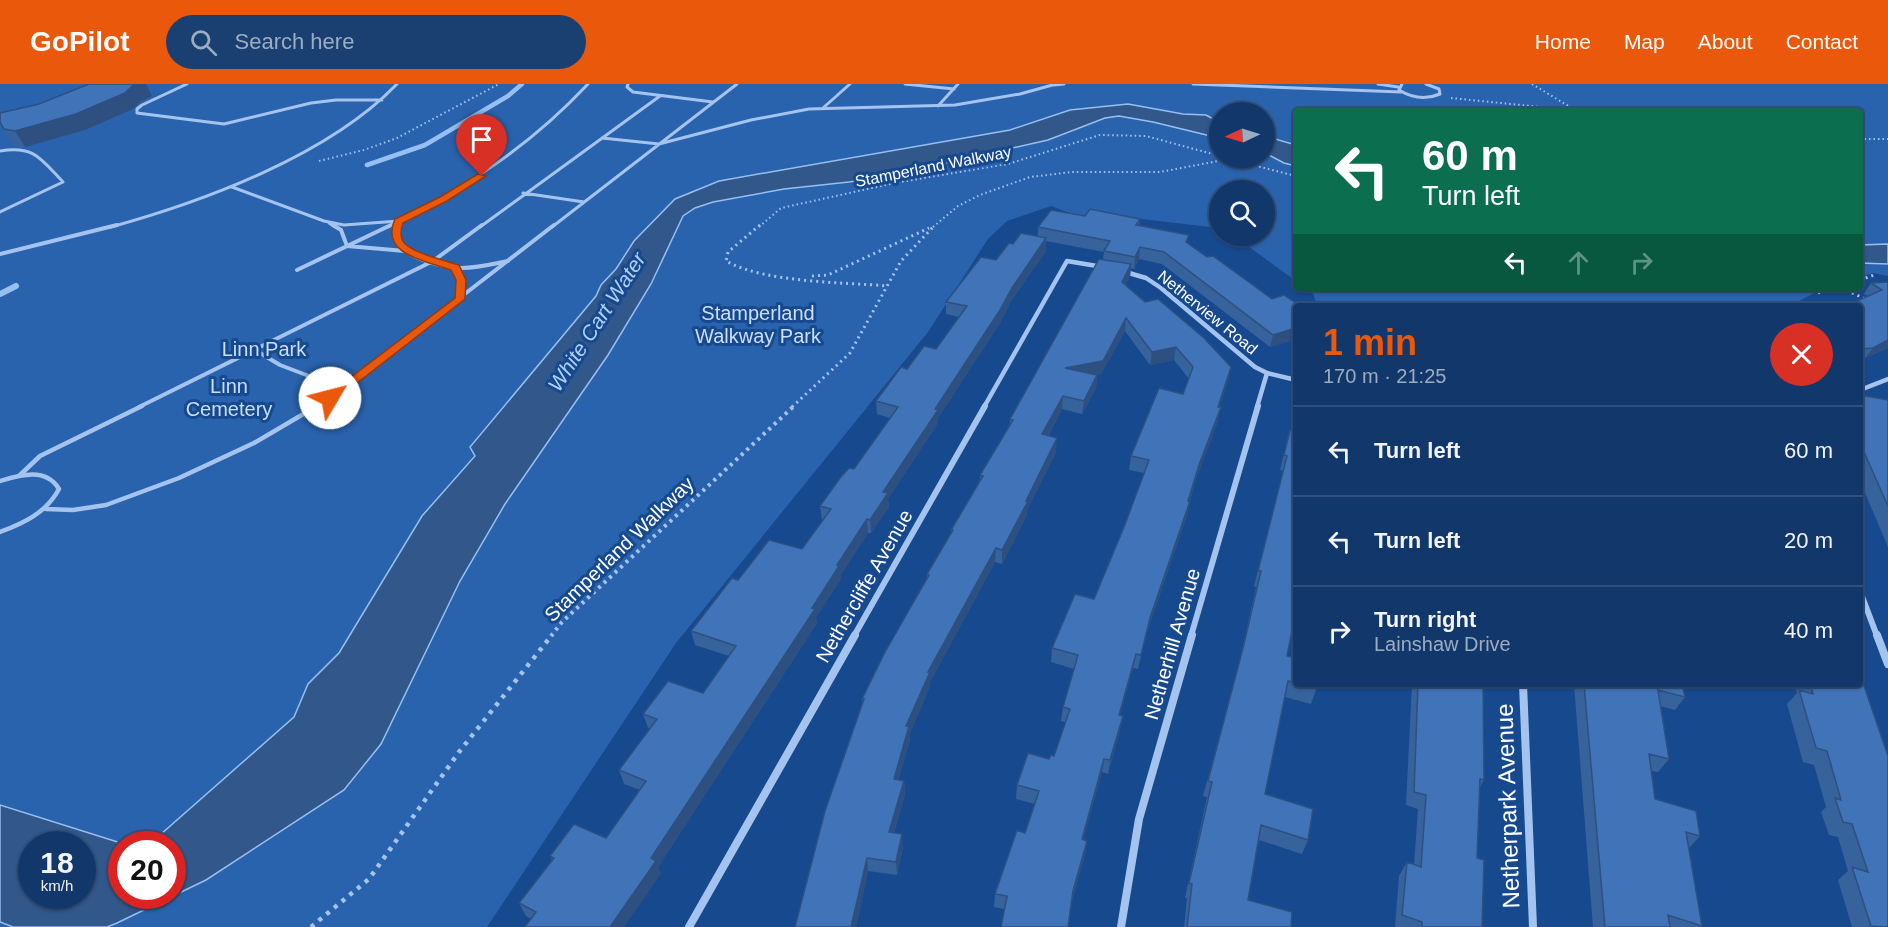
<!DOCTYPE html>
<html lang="en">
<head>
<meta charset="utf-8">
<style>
	body { margin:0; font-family:Arial,sans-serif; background:#1a3f71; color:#f1f3f6; height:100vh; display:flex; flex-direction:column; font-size:22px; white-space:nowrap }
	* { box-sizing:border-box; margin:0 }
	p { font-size:20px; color:#9cacc1 }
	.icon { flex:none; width:33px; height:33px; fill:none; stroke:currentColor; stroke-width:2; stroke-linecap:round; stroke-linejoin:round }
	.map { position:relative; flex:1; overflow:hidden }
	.side { position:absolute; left:1293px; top:219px; width:570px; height:384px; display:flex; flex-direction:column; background:#11376b; border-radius:6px; box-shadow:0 2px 4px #0004,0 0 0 2px #30517e }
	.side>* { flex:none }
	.banner { position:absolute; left:1293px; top:24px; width:570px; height:183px; border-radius:6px; box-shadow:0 2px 4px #0004,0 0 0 2px #30517e; background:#0b6e4f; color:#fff; overflow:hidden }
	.needle { width:39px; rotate:266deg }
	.controls { position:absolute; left:1209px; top:18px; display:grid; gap:12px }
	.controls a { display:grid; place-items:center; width:66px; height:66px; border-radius:50%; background:#11376b; box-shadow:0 2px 4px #0004,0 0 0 2px #30517e; font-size:30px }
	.speed { position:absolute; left:18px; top:747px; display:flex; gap:12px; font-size:30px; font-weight:700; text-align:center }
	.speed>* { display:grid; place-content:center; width:78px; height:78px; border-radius:50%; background:#11376b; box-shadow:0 2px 4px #0004,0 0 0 2px #30517e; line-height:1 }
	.speed small { font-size:15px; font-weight:400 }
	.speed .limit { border:9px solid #d22; background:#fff; color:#111 }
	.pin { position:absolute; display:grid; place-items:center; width:51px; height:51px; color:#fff; margin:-62px -26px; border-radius:50% 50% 50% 0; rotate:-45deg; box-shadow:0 0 6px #0007 }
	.pin .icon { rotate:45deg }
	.me { position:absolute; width:66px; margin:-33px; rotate:53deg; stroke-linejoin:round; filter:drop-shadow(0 0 4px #0008) }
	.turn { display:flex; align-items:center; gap:21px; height:126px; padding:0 30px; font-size:27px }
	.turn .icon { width:78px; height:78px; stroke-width:2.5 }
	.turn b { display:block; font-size:42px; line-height:51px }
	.lanes { display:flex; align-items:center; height:57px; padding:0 30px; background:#0003; justify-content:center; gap:30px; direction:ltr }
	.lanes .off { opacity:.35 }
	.round { display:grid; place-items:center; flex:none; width:63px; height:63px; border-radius:32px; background:#1a3f71 }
	.head { display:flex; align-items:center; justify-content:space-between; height:102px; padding:0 30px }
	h1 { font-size:36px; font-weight:600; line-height:45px; color:#ea580c }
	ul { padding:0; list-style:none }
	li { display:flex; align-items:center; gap:18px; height:90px; padding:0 30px; border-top:2px solid #30517e }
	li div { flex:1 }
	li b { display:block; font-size:22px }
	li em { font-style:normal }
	header { display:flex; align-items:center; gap:36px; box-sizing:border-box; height:84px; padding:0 30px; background:#ea580c; color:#fff }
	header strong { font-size:28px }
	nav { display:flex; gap:33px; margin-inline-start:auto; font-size:21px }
	.search { width:420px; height:54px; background:#1a3f71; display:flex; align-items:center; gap:15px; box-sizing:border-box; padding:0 21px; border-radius:33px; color:#9cacc1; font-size:22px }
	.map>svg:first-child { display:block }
</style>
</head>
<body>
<header>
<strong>GoPilot</strong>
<div class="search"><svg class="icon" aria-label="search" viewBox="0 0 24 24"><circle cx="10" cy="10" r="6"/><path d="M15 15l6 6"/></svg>Search here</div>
<nav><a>Home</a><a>Map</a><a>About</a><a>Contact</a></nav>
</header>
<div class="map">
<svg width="1888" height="843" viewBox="0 0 1888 843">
	<rect width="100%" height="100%" fill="#17498f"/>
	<path fill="#2a63ad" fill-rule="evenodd" d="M0,0H1888V160L1860,161V27H1296V197L1234,152H1264V106H1220L1219,144L1133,134L1075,131L1051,122L1007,137L988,155L928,248L676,559L487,843H0ZM1220,28H1264V74H1220ZM32,760H82V812H32ZM122,760H172V812H122Z
		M1860,170L1888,172V192L1873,189L1860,193Z
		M1306,204H1824L1799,217L1764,222H1317L1313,209Z"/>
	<path fill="#32578a" stroke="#96bff2" stroke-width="1.5" fill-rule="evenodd" d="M1128,20L1183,30L1206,31L1219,38V54L1153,38L1119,32L1105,34L1048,56L898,90L849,98L784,105L713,118L695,124L683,132L651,200L608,271L505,420L460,497L381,660L344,706L206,796L117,839L107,843H13L0,838V721L124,760H122V812H172V760H132L161,750L294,633L308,600L339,569L422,432L475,372L470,363L596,212L601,201L616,185L634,157L675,115L719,97L1010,46L1070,26ZM32,760H82V812H32Z
		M1265,52L1296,61V82L1284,79L1265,69Z
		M1888,160V180L1860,179V161Z"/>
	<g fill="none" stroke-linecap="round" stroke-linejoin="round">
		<path stroke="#96bff2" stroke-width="4.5" d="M367,81L425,61L508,12L522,0"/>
		<path stroke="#96bff2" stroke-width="6" d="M0,210L16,202"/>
		<path stroke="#a4c4ef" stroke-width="2" stroke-dasharray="1.5 3" stroke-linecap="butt" d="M1532,0L1570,23
			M1451,14L1581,27
			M1860,55H1888
			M319,77L364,66L397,54L499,0
			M759,143L781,124L895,99L1008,80L1100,51L1146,52L1220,72
			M933,143L958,122L980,111L1030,93L1072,88H1160L1229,75L1296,92"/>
		<path stroke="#a4c4ef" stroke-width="3" stroke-dasharray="2 4" stroke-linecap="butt" d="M760,141L728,168L726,177C766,199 841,198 888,202
			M812,192L828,191L929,144
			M1860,196L1874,191
			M1841,204L1868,216
			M1818,209L1832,204
			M792,323L850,269L901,177L935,141"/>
		<path stroke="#a4c4ef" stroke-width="4" stroke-dasharray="3 4.5" stroke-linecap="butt" d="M551,552L562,538L794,322"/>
		<path stroke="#a4c4ef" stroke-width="4.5" stroke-dasharray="4 6" stroke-linecap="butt" d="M311,843L369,795L459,668L552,551"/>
		<path stroke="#a4c4ef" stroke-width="3" d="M187,0L142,21L137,25V29L224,40L311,19L336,16H382
			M628,0L627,3L633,8L713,18
			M905,0L954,5
			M1193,0L1401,8
			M1378,0L1398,3
			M1402,0L1399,6C1412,14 1426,16 1440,10L1439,5L1426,0
			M1054,1L1064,0
			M938,22L958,0
			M823,24L850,0
			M602,54L659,60L751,36L809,25L955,21L1020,10L1056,0
			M0,67C34,61 41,75 63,98L0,128
			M232,103L324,137L344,141L399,137L398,143
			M523,109L584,118
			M329,139L335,143
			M111,143C205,117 329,71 397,0
			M388,143C466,103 527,65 588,0
			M480,143L660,12
			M552,143L737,0"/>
		<path stroke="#a4c4ef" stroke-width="4" d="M333,141L341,146L347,162L405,167
			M398,141C397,147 396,154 399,159C407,175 446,184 462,184C478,184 493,180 508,177
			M0,170L117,141
			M456,184L461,196L460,215
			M297,186L391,141
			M255,266L280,281L343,305
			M139,323L433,177L482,141
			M315,323L330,314L554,141"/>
		<path stroke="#a4c4ef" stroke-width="4.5" d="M19,392L40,372L142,322
			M0,397C20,391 46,383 59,405C46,429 24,439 0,448
			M46,425L73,426L106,421L179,394L254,359L317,322"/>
		<path stroke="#a4c4ef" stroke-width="4.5" d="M1122,187L1146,194L1161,204L1255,283L1267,289L1296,296
			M1860,306L1888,295
			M984,323L1067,177L1103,183
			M1257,323L1267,289"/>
		<path stroke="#a4c4ef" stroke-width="6" d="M1860,507L1877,552
			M854,552L985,322
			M1191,552L1258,322"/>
		<path stroke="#a4c4ef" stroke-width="8" d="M1877,551L1888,580
			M1523,600L1533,843
			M689,843L855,551
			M1121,843L1139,735L1192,551"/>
	</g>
	<path fill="#37639d" d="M152,12L140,18L133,25L85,46L25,63L14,62L4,45Z
		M1085,132L1140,135L1139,141L1188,160L1207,173L1272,215L1296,222V255L1270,263L1162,180L1139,175L1134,185L1131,184L1130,193L1125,201L1145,218L1231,283L1228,297L1219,323L1218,337L1196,395L1190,417L1187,431L1147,548L1138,585L1133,584L1120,631L1123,632L1120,646L1108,690L1102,688L1083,756L1087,757L1085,770L1072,817L1004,825L994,823L995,810L1025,749L1035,720L1016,715L1017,701L1054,672L1066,638L1061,637L1063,623L1074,585L1051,578L1052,564L1094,515L1124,443L1144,389L1129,386L1131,372L1183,310L1189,295L1174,276L1150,281L1125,247L1101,290L1097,291L1096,304L1082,330L1062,325L1048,352L1056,368L1027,426V431L1002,480L995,478L930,598V602L910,649V656L898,696L904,697L905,710L894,749L903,763L897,791L868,787L856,843H795L862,620V615L927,496V490L951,450V446L980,396V391L1010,340V335L1103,175L1104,168L1046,157V167L1011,217L1000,239L938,334V339L888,415L889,423L871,449H868L840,492L841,495L816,533L817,539L658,783L661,790L531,835L526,832L519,819L552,776L550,772L606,754L640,706L624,700L619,686L650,644H648L643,630L703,609L729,572L695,561L691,547L738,496L802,465L823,436H822L820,422L854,385L890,334L877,330L876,317L907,285L936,265L959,233L946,230V218L996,176L1013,160L1038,153V143Z
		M1888,198V264L1865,274L1860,275V222L1868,212L1864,210L1871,199Z
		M1860,311L1888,316V463L1860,397Z
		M1296,330V543L1293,542L1287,572L1296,574V600H1318L1311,620L1285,613L1265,710L1308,756L1302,770L1259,756L1248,816L1291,843H1184L1187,814H1185L1207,713L1203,712L1239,580L1256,503L1254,502L1283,387L1280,386L1286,361L1290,346L1292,347Z
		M1412,600H1483L1484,696L1480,703L1477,774L1482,843H1395L1399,792L1407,778L1414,781L1418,725L1406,721Z
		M1574,600H1682L1685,613L1675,626L1660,622L1669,675L1658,688L1651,687L1655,715L1700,752L1689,764L1702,842L1701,843H1593Z
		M1794,600H1860L1888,843H1852L1838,796L1848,787L1838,753L1829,751L1821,728L1826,723L1814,681L1803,678L1787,620L1797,609Z"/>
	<path fill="#2d5080" d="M136,0H146L152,12L140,18L133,25L85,46L25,63L15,47Z
		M1046,154V167L1011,217L1000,239L938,334V339L888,415L889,423L871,449L870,436L883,408L1012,204Z
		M1140,163L1139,175L1134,185L1135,173Z
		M1131,180L1130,193L1120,210L1122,198Z
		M1126,234L1125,247L1101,290L1064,297L1065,284Z
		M1296,244V255L1270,263L1273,251Z
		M1888,256V264L1865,274L1873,264Z
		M1176,263L1174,276L1150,281L1152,268Z
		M1231,283L1228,297L1215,336L1218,323Z
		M1097,291L1096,304L1082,330L1084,317Z
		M1063,312L1062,325L1041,364L1042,350Z
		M1221,323L1218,337L1196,395L1186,430L1188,417L1199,381Z
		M1057,354L1056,368L1027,426V431L1002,480V466L1026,417Z
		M1190,417L1187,431L1147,548L1138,585L1150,534Z
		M867,435L868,449L840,492L841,495L816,533L817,539L658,783L661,790L624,843H610L651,774L812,524L837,481Z
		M996,464L995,478L930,598V602L910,649V656L894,708V695L906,642L928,588Z
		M1136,570L1133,584L1116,645L1119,631Z
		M1123,632L1120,646L1108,690L1110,676Z
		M1104,675L1102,688L1080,768L1082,755Z
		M904,697L905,710L890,762L889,748Z
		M902,750L903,763L897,791L896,778Z
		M1087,757L1085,770L1071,820L1073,807Z
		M867,774L868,787L856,843H851Z"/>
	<path fill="#4073b7" stroke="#2d5080" stroke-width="1.5" d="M89,0H136L132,2L125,9L76,30L15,47L4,45L0,38V29L39,20Z
		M1090,125L1140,135L1136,141L1189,151L1186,158L1207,173L1213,172L1272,215L1284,211L1300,222H1296V244L1273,251L1164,168L1140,163L1135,173L1104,167L1110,157L1038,143L1051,126L1085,132Z
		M1021,149L1046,154L1012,204L1000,226L935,325L938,326L883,408L888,409L870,436L867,435L837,481L839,482L812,524L815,525L651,774L656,777L610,843H525L536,828L519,819L554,774L550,772L574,740L606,754L646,697L619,686L657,635L643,630L668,597L703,609L736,562L691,547L732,494L738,496L769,456L802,465L831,425L820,422L840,394L849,384L854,385L898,323L876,317L901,283L907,285L924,262L936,265L967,222L946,218L981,173L996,176L1009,159L1013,160Z
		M1099,175L1131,180L1122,198L1145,218L1158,215L1204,254L1231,283L1218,323H1221L1199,381L1188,417H1190L1150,534L1141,571L1136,570L1119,631L1123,632L1110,676L1104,675L1082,755L1087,757L1073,807L1068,843H1001L1007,812L995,810L1017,746L1025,749L1039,707L1017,701L1028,669L1049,675L1051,671L1054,672L1070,625L1063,623L1078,571L1052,564L1075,510L1094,515L1124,443L1149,376L1131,372L1159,304L1183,310L1193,283L1176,263L1152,268L1126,234L1103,277L1065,284L1097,291L1084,317L1063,312L1042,350L1057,354L1026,417H1028L1002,466L996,464L928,588H930L906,642H909L894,695L904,697L889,748L902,750L896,778L867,774L851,843H795L825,727L864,615H862L885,568L929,491L927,490L953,446H951L983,392L980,391L1013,336L1010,335Z
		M1888,198V256L1873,264L1860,265V222H1846L1882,206L1871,199Z
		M1860,311L1888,316V422L1860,359Z
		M1296,335V528L1287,572L1296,574V599L1288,597L1265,710L1313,725L1308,756L1261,741L1248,816L1292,828L1291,843H1187L1192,800L1189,799L1212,698L1208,697L1243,564L1261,487H1258L1287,372L1284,371L1290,346L1294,347Z
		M1860,590L1888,672V843L1871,842L1852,783L1868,788L1852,740L1843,738L1835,714L1841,716L1827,667L1816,664L1799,606L1813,610L1810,600H1860Z
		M1299,600H1318L1317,605Z
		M1418,600H1483L1484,696L1480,695L1477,774L1484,776L1482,843H1422V838L1402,831L1407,778L1421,783L1426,711L1414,708Z
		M1584,600H1682L1685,613L1658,606L1669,675L1649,670L1655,715L1696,727L1700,752L1686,748L1702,842L1668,831L1670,843H1605Z"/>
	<path fill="#ea580c" stroke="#983908" stroke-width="1.5" d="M478,90L486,92L447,117L403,139C401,145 400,152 403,157C408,168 447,177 459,181L466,196L465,215L334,317H326V312L455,214L456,196L451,186C427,177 379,171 395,135L440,113Z"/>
	<g text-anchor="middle" stroke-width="6" stroke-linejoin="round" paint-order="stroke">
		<g font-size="16" fill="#fff" stroke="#17498f">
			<text transform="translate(933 82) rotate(-11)" y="6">Stamperland Walkway</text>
			<text transform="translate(1208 228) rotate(39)" y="6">Netherview Road</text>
		</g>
		<g font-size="20" fill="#cadffb" stroke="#17498f">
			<text x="758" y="236">Stamperland<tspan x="758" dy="23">Walkway Park</tspan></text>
			<text x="264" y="272">Linn Park</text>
			<text x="229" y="309">Linn<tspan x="229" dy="23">Cemetery</tspan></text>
		</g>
		<g font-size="20" fill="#fff" stroke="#17498f">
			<text transform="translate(619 465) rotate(-44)" y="7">Stamperland Walkway</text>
			<text transform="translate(864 502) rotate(-60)" y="7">Nethercliffe Avenue</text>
			<text transform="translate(1172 560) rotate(-74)" y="7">Netherhill Avenue</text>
		</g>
		<g font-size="21" font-style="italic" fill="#b0cff6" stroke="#17498f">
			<text transform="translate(597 238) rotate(-57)" y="7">White Cart Water</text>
		</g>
		<g font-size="24" fill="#fff" stroke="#17498f">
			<text transform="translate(1508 722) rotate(-92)" y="8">Netherpark Avenue</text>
		</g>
	</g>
</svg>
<div class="controls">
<a><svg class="needle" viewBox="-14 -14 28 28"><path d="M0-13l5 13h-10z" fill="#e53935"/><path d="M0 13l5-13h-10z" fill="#9cacc1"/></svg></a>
<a><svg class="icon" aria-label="search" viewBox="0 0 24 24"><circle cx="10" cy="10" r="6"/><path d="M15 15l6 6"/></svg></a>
</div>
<div class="speed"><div>18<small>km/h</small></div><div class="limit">20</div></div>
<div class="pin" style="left:482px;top:92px;background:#d93025"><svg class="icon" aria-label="arrive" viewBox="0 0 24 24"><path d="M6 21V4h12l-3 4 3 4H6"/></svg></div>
<svg class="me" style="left:330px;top:314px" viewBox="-20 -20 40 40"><circle r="19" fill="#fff"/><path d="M0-13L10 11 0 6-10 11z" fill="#ea580c"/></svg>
<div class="banner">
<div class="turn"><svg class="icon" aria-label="left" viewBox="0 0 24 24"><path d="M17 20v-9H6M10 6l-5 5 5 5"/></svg><div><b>60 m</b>Turn left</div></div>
<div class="lanes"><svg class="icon" aria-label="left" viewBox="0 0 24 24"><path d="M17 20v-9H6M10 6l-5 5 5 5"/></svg><svg class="icon off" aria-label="ahead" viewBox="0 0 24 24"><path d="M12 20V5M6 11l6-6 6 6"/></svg><svg class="icon off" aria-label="right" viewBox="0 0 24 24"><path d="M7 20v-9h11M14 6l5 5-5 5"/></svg></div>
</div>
<section class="side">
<div class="head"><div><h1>1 min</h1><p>170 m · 21:25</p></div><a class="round" style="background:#d93025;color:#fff"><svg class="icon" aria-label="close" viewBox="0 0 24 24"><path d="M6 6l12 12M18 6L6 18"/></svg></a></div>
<ul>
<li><svg class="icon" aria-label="left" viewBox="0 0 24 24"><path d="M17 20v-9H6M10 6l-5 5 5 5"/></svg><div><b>Turn left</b></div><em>60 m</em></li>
<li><svg class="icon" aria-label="left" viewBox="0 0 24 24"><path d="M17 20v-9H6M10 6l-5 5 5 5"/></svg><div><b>Turn left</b></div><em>20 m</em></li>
<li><svg class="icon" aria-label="right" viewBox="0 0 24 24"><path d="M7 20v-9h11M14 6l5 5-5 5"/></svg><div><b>Turn right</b><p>Lainshaw Drive</p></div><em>40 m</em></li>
</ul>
</section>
</div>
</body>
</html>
